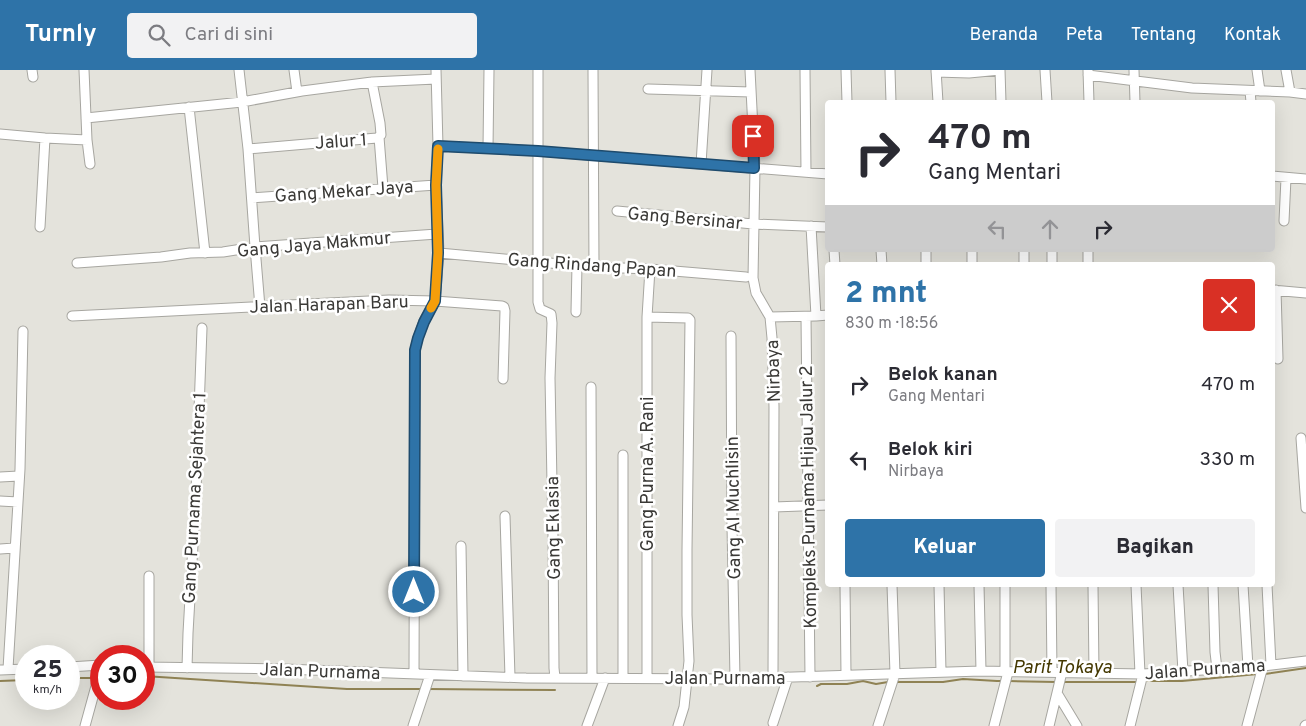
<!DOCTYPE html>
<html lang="id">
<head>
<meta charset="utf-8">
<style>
	body { margin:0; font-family:Overpass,sans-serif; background:#f2f2f3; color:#2b2b33; height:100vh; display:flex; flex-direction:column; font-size:19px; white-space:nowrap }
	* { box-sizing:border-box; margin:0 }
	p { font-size:16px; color:#7c7c81 }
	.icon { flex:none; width:28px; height:28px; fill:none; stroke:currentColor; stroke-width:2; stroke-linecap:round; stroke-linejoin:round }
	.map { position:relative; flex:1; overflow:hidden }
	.side { position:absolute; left:825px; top:192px; width:450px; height:325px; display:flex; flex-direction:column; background:#fff; border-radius:5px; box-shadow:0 5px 20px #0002 }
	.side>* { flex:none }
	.top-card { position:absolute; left:825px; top:30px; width:450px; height:152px; border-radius:5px; box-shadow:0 5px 20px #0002; background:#fff; color:#2b2b33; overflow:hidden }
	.speed { position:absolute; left:15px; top:575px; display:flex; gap:10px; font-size:25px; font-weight:700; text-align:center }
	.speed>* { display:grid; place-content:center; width:65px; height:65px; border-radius:50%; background:#fff; box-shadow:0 5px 20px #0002; line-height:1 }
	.speed small { font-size:12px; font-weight:400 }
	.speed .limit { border:8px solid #d22; background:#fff; color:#111 }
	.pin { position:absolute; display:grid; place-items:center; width:42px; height:42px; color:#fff; margin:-21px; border-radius:10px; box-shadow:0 2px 8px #0006 }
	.me { position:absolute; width:55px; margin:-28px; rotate:0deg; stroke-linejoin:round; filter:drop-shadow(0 0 4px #0008) }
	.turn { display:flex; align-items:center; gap:18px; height:105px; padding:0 20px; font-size:22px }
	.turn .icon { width:65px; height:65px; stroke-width:2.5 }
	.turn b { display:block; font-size:35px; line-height:42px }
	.lanes { display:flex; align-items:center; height:48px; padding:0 20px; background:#0003; justify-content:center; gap:25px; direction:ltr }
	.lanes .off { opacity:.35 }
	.round { display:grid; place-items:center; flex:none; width:52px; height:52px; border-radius:5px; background:#f2f2f3 }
	.overview { display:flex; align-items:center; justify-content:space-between; height:85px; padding:0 20px }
	h1 { font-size:30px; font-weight:800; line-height:38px; color:#2e73a8 }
	.button { display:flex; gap:10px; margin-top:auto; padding:10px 20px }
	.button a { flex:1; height:58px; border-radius:5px; background:#2e73a8; color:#fff; font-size:20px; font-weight:800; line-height:58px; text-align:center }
	.button a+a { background:#f2f2f3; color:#2b2b33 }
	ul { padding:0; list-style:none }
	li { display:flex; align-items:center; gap:15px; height:75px; padding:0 20px }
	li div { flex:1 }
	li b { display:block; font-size:19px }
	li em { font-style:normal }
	header { display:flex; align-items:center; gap:30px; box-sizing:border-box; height:70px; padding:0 25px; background:#2e73a8; color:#fff }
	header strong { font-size:24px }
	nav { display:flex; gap:28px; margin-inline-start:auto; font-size:18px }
	.search { width:350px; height:45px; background:#f2f2f3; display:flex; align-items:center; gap:12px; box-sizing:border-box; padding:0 18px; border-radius:5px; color:#7c7c81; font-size:19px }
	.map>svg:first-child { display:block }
</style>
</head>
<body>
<header>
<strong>Turnly</strong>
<div class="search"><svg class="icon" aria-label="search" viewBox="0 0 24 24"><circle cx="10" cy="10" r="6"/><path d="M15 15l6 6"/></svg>Cari di sini</div>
<nav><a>Beranda</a><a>Peta</a><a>Tentang</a><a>Kontak</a></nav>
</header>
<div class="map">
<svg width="1306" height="656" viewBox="0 0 1306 656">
	<rect width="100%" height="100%" fill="#e4e3dc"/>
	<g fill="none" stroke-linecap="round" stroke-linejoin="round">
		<path stroke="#8f8254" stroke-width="2" d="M1265,604L1306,598
			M144,606L347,619H423
			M69,608H94
			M0,611L26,610
			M1008,611L1056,612
			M1145,611H1182L1258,604
			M896,612H943L963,609L997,611H1003
			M1063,612H1138
			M817,616L821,614H847L863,611L876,614L888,612
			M428,619L555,620"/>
		<defs>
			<path id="minor" d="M32,0L33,7
				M84,0L87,70L90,94
				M239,0L248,79L255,177L260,237
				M294,0L297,22
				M538,0V232L540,239L551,244L552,253L550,308L553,466L554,598L555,608
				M593,0L594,197
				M750,0L755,98L753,208L756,223L770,247L772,268L774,337L773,607
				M805,0L806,102
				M846,0L847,32
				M890,0L891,32
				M936,0L938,32
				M1000,0L1001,32
				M1045,0L1047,32
				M1088,0L1089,32
				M1134,0L1135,32
				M1257,0L1260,21
				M1286,0L1290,22
				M936,2L969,3L1000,0
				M1088,5L1192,18L1290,22L1306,24
				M648,19L751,22
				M1250,21L1251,32
				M189,37L205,183
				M86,48L242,32L302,21L372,12L436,9
				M0,64L45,68L87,70
				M379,67L383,118
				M438,76L538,81L828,104
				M488,78L489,0
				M248,79L377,68L381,65L380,53L372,12
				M701,94L707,0
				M1272,106L1306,109
				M252,128L436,115
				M617,141L753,154L828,157
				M1284,151L1286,108
				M40,157L45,68
				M834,180L835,195
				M881,180L882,195
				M926,180V195
				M1024,180V195
				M439,183L594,197L650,199L746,207
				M77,193L161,187L190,183L223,182L255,177L437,164
				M972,195V180
				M1052,195V180
				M1088,195V180
				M1272,220L1306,223
				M1276,220L1278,289
				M576,242L577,195
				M72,246L389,230L435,231L502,236L504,237L505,241L503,309
				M816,246L828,245
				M647,247L688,248L690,250L687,480V545L689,591L684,637L678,656
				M770,247L816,246L811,156
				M806,247L810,607
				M731,266L732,456L735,609
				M591,317L592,608
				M1301,368L1306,438
				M623,385V608
				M0,407L19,406
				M0,431L18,432
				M774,437L828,435
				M505,446L510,607
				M461,476L463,606
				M0,479L14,478
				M845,515L846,605
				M939,515L941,602
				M979,515L981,601
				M1051,515L1052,602
				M1093,515L1094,604
				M1136,515L1140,604
				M1178,515L1183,602
				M1213,515L1215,582L1217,599
				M1243,515L1248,597
				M1267,515L1271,595
				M69,597L101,595
				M144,597L284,599L526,608L735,609L981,601L1143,604L1263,596L1306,591
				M149,597V506
				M187,598L188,563L196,422L202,258
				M8,599L20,399L23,261
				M0,600L26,599
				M1005,602V515
				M414,604L415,280L418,268L424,251L435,231L439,183L436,115L438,76L436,0
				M647,608V247L650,199
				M1057,623L1077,656
				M773,653L788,607
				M85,656L96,616L98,596
				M413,656L430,605
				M587,656L605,608
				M878,656L895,604L892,515
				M994,656L1008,602
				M1049,656L1062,602
				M1130,656L1143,604
				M1247,656L1263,596
				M1305,656L1306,655"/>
		</defs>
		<use href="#minor" stroke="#a7a6a0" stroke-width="11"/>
		<use href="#minor" stroke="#fff" stroke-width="9"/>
	</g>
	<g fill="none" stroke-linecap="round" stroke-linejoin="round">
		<defs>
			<path id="route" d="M414,522L415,280L418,268L424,252L435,231L438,183L436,115L438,76L538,81L754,98L753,66"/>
		</defs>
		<use href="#route" stroke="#1e4b6d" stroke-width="12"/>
		<use href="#route" stroke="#2e73a8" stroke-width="9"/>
		<path stroke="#f59e0b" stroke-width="9" d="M431,238L435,231L438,183L436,115L438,79"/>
	</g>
	<g text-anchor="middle" stroke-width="5" stroke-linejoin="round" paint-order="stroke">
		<g font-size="18" fill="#3a3936" stroke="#fff">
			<text transform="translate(341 71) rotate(-4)" y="6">Jalur 1</text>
			<text transform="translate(344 121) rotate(-4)" y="6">Gang Mekar Jaya</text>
			<text transform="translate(685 148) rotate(5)" y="6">Gang Bersinar</text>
			<text transform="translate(314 174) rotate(-5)" y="6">Gang Jaya Makmur</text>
			<text transform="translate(592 195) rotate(4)" y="6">Gang Rindang Papan</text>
			<text transform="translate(329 234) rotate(-2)" y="6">Jalan Harapan Baru</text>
			<text transform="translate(773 301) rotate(-92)" y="6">Nirbaya</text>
			<text transform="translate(647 404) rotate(-90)" y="6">Gang Purna A. Rani</text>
			<text transform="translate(808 427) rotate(-91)" y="6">Kompleks Purnama Hijau Jalur 2</text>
			<text transform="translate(194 428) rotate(-87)" y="6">Gang Purnama Sejahtera 1</text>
			<text transform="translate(733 438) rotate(-91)" y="6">Gang Al Muchlisin</text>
			<text transform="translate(553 458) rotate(-91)" y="6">Gang Eklasia</text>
			<text transform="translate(1205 599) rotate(-4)" y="6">Jalan Purnama</text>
			<text transform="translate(320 601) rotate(2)" y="6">Jalan Purnama</text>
			<text x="725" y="614">Jalan Purnama</text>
		</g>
		<g font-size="19" font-style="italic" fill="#443800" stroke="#fff">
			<text x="1062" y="603">Parit Tokaya</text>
		</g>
	</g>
</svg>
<div class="speed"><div>25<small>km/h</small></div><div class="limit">30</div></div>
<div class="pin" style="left:753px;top:66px;background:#d93025"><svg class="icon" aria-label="arrive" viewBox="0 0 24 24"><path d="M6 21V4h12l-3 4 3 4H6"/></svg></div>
<svg class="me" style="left:414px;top:522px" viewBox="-20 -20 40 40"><circle r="17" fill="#2e73a8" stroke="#fff" stroke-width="3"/><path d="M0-11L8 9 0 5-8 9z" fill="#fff"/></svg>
<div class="top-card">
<div class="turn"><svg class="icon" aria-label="right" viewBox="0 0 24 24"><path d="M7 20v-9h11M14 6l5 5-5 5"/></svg><div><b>470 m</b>Gang Mentari</div></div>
<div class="lanes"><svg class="icon off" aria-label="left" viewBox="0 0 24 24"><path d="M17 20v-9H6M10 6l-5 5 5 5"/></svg><svg class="icon off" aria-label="ahead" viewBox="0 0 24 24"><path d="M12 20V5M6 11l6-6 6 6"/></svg><svg class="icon" aria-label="right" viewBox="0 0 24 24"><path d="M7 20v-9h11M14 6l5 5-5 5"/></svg></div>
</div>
<section class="side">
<div class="overview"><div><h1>2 mnt</h1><p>830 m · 18:56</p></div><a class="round" style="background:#d93025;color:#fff"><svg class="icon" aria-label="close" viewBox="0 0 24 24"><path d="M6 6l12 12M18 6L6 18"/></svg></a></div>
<ul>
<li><svg class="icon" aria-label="right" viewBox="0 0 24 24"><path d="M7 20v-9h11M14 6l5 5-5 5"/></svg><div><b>Belok kanan</b><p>Gang Mentari</p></div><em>470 m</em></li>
<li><svg class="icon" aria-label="left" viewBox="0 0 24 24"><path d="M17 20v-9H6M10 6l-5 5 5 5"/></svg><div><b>Belok kiri</b><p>Nirbaya</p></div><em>330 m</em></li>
</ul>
<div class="button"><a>Keluar</a><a>Bagikan</a></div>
</section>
</div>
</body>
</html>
